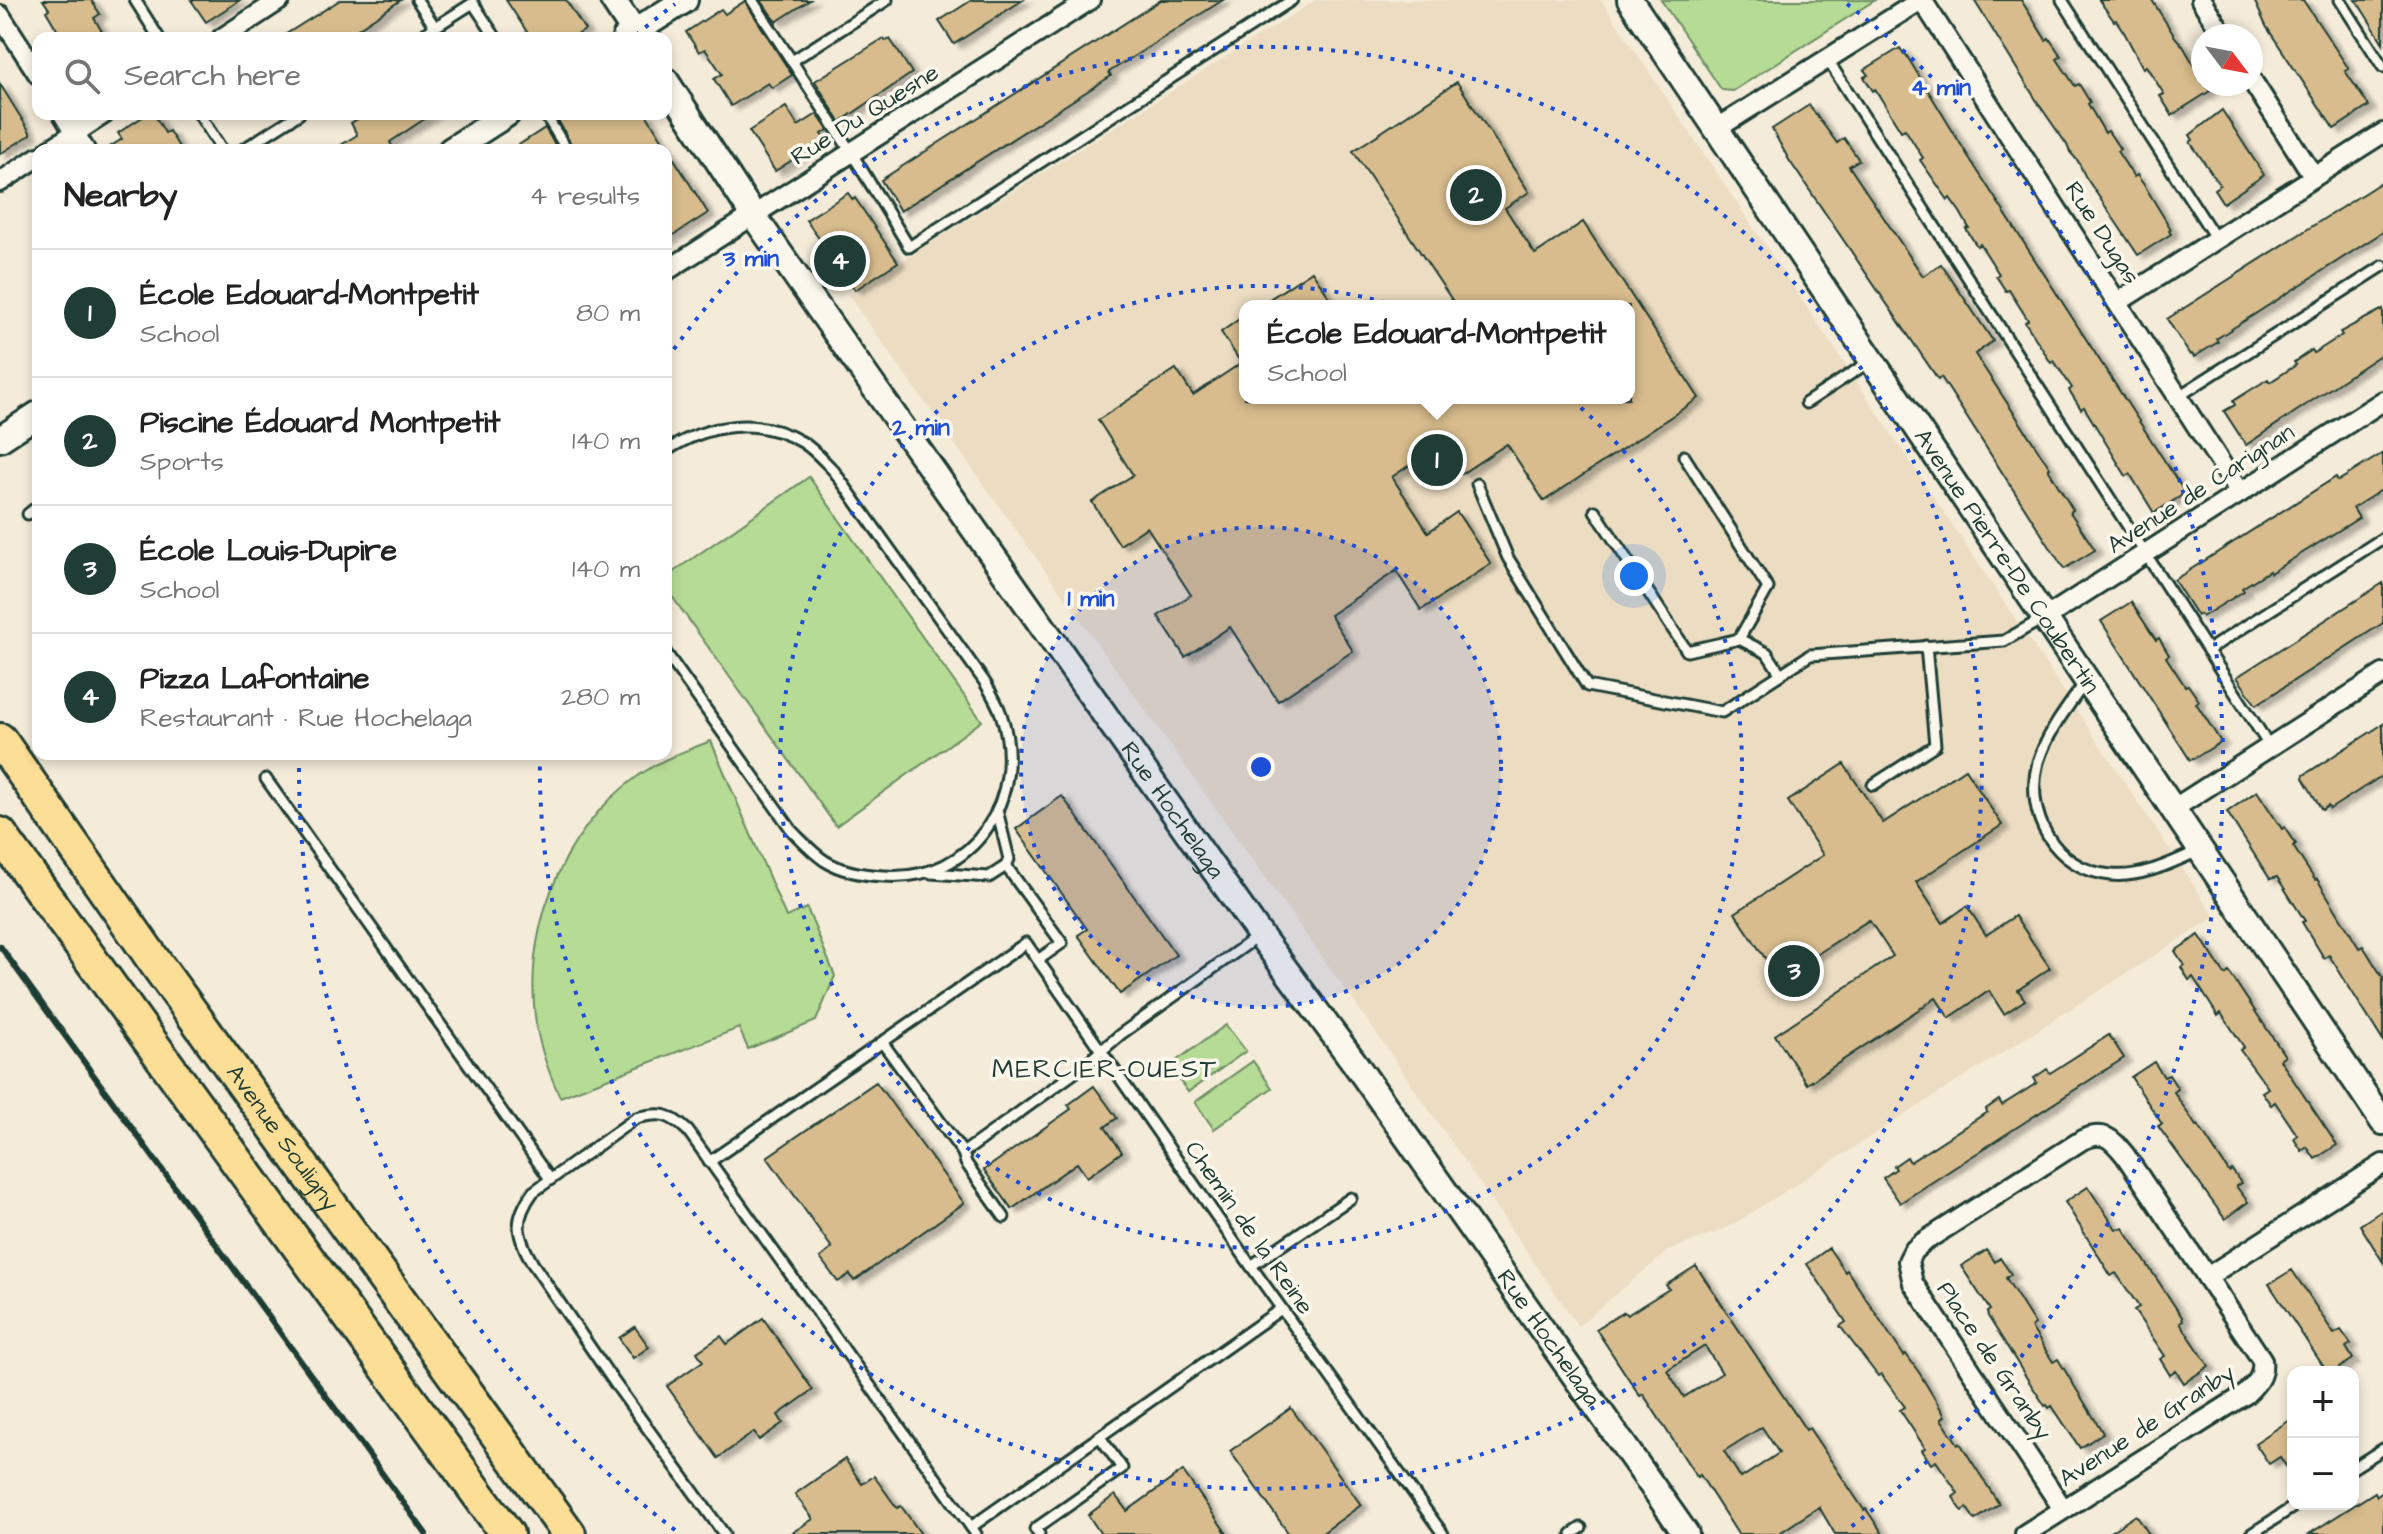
<!DOCTYPE html>
<meta charset="utf-8">
<style>
body{margin:0;font-family:"Architects Daughter",sans-serif;background:#f6f6f6;color:#222}
.controls{position:absolute;right:24px;bottom:24px;display:grid;overflow:hidden;border-radius:16px;box-shadow:0 4px 12px #0003}
.controls button{width:72px;height:72px;display:grid;place-items:center;padding:0;border:0;border-bottom:2px solid #e0e0e0;background:#fff;color:#222;font:40px sans-serif}
.compass{position:absolute;left:2191px;top:24px;width:72px;height:72px;border-radius:50%;background:#fff;box-shadow:0 4px 12px #0003;rotate:122deg}
.you{position:absolute;left:1634px;top:576px;width:28px;height:28px;margin:-20px;border:6px solid #fff;border-radius:50%;background:#1a73e8;box-shadow:0 0 0 12px #1a73e833}
.badge{display:grid;place-items:center;width:52px;height:52px;border-radius:50%;background:#1f3d34;color:#fff;font-size:26px;font-weight:700}
.pin{position:absolute;translate:-50% -50%;border:4px solid #fff;box-shadow:0 2px 8px #0006}
.popup{position:absolute;left:1239px;top:300px;width:396px;height:104px;box-sizing:border-box;display:grid;place-content:center;border-radius:16px;background:#fff;filter:drop-shadow(0 2px 6px #0005);font-size:26px;white-space:nowrap;color:#767676}
.popup b{font-size:30px;color:#222}
.popup::after{content:'';position:absolute;left:50%;top:100%;margin-left:-16px;border:16px solid transparent;border-top-color:#fff}
.list{margin:0;padding:0;list-style:none}
h2{display:flex;justify-content:space-between;align-items:center;height:104px;margin:0;padding:0 32px;font-size:34px}
h2 small{font-size:26px;font-weight:400;color:#767676}
.list li{display:grid;grid-template-columns:52px 1fr auto;gap:24px;align-items:center;box-sizing:border-box;height:128px;padding:0 32px;border-top:2px solid #e0e0e0}
.list b{display:block;font-size:30px;white-space:nowrap}
.list p{margin:0;font-size:26px;white-space:nowrap;color:#767676}
.list em{font-size:26px;font-style:normal;color:#767676}
.icon{flex:none;width:44px;height:44px;fill:none;stroke:currentColor;stroke-width:2;stroke-linecap:round;stroke-linejoin:round}
.map{position:relative;flex:none;width:2383px;height:1534px;overflow:hidden}
.search{position:absolute;background:#fff;box-shadow:0 4px 12px #0003;left:32px;top:32px;width:640px;height:88px;display:flex;align-items:center;gap:20px;box-sizing:border-box;padding:0 28px;border-radius:16px;color:#767676;font-size:30px}
.panel{position:absolute;background:#fff;box-shadow:0 4px 12px #0003;left:32px;top:144px;width:640px;height:616px;border-radius:16px}
.map>svg:first-child{display:block}
.built{fill:#ecddc2;fill-rule:evenodd}
.green{fill:#b6db95;stroke:#6a8c64;stroke-width:2}
.building{fill:#d8bc8d;stroke:#1f3d34;stroke-width:2;fill-rule:evenodd;filter:url(#shadow)}
.lines{fill:none;stroke-linecap:round;stroke-linejoin:round}
.lane-casing{stroke:#1f3d34;stroke-width:15}
.street-casing{stroke:#1f3d34;stroke-width:24}
.secondary-casing{stroke:#1f3d34;stroke-width:30}
.highway-casing{stroke:#1f3d34;stroke-width:38}
.lane{stroke:#fbf7ec;stroke-width:9}
.street{stroke:#fbf7ec;stroke-width:18}
.secondary{stroke:#fbf7ec;stroke-width:24}
.highway{stroke:#fdde96;stroke-width:32}
.rail{stroke:#1f3d34;stroke-width:6}
.ring{fill:none;stroke:#1d4ed8;stroke-width:4;stroke-dasharray:4 8}
.labels{text-anchor:middle;dominant-baseline:central;stroke-width:7;stroke-linejoin:round;paint-order:stroke}
.street-label{font-size:24px;fill:#1f3d34;stroke:#fbf7ec}
.neighbourhood-label{font-size:26px;letter-spacing:2px;fill:#1f3d34;stroke:#fbf7ec}
.centre{fill:#1d4ed8;stroke:#fbf7ec;stroke-width:4}
.ring-label{font-size:24px;text-anchor:middle;font-weight:bold;fill:#1d4ed8;stroke:#fbf7ec;stroke-width:7;stroke-linejoin:round;paint-order:stroke}
</style>
<div class="map">
<svg width="2383" height="1534" viewBox="0 0 2383 1534">
<defs>
<filter id="shadow"><feDropShadow dx="7" dy="4" stdDeviation="2" flood-color="#0004"/></filter>
</defs>
<rect width="100%" height="100%" fill="#f4ebd9"/>
<filter id="ink" filterUnits="userSpaceOnUse"><feTurbulence type="fractalNoise" baseFrequency=".0125" numOctaves="2"/><feDisplacementMap in="SourceGraphic" scale="16" xChannelSelector="R" yChannelSelector="G"/><feConvolveMatrix kernelMatrix="1 2 1 2 8 2 1 2 1" color-interpolation-filters="sRGB"/></filter>
<g filter="url(#ink)">
<path class="built" d="M1316,0H1601L2215,917L1729,1227L1668,1251L1578,1326L1370,1024L848,295ZM1245,306H1629V398H1245Z"/>
<g class="green">
<polygon points="1661,0 1875,0 1733,91 1722,90 1719,86"/>
<polygon points="809,477 982,721 836,826 666,588 666,577"/>
<path d="M711,741L786,917L807,908L835,976L816,1021L748,1049L739,1028L560,1097C548,1071 538,1045 535,1016C524,919 569,815 655,765C673,755 692,748 711,741Z"/>
<polygon points="1226,1025 1246,1051 1188,1092 1169,1066"/>
<polygon points="1253,1061 1272,1088 1214,1129 1195,1102"/>
</g>
<g class="building">
<polygon points="43,0 91,0 100,14 94,18 106,38 62,38 46,11 49,9"/>
<polygon points="191,0 240,0 206,22"/>
<polygon points="340,0 401,0 344,38 280,38"/>
<polygon points="506,0 566,0 585,30 572,38 531,38"/>
<polygon points="761,0 810,0 776,22"/>
<polygon points="972,0 1023,0 954,44 939,21"/>
<polygon points="1161,0 1223,0 1109,72 1111,76 900,211 881,180"/>
<polygon points="1974,0 2021,0 2046,40 2049,38 2061,56 2057,59 2075,86 2079,84 2090,102 2088,104 2105,133 2108,131 2120,149 2117,151 2134,177 2137,175 2146,188 2171,229 2169,231 2171,234 2138,255 2085,176 2078,161 2070,152 2067,145 2040,106"/>
<polygon points="2099,0 2152,0 2175,37 2183,46 2203,80 2203,84 2206,84 2210,91 2172,115 2160,96 2164,94 2146,66 2143,68 2125,34 2116,20 2114,21"/>
<polygon points="2254,0 2303,0 2349,69 2345,71 2369,106 2334,129 2266,26"/>
<polygon points="2356,0 2383,0 2383,43 2365,14"/>
<polygon points="745,1 792,75 772,88 768,83 731,106 714,79 722,74 705,49 699,52 686,32 721,9 725,14"/>
<polygon points="884,38 886,41 890,39 912,73 840,122 815,81"/>
<polygon points="1900,48 1904,54 1905,53 1968,156 2184,491 2184,494 2154,513 2130,474 2126,476 2084,407 2081,409 2069,390 2072,388 2054,361 2051,363 2043,350 2025,322 2028,320 2009,290 2006,291 1996,276 1999,274 1980,244 1977,246 1966,229 1969,228 1960,212 1950,198 1948,200 1920,160 1923,158 1905,129 1901,131 1875,89 1873,91 1864,77 1868,75 1864,70"/>
<polygon points="1457,82 1529,192 1505,208 1535,254 1583,222 1699,398 1544,501 1507,444 1461,474 1441,444 1392,477 1428,532 1457,512 1491,564 1421,610 1396,571 1330,615 1353,651 1278,701 1230,627 1185,657 1158,616 1191,595 1147,527 1120,545 1092,502 1133,475 1098,420 1176,369 1193,395 1241,363 1221,332 1245,315 1245,398 1629,398 1629,306 1456,306 1353,151"/>
<polygon points="0,84 30,132 30,135 0,154"/>
<polygon points="1809,105 1837,143 1844,138 1859,160 1849,166 1923,276 1941,264 1993,341 1975,354 2050,468 2048,469 2073,510 2070,512 2095,550 2064,569 1941,377 1938,379 1789,160 1772,129"/>
<polygon points="786,107 798,126 817,114 828,130 822,134 825,138 822,141 775,171 749,131"/>
<polygon points="2222,110 2264,175 2223,203 2214,189 2220,185 2190,142 2193,140 2190,135"/>
<polygon points="147,114 154,114 165,133 169,131 181,150 105,150 122,139 118,133"/>
<polygon points="366,114 432,114 390,142 394,150 333,150 357,135 351,123"/>
<polygon points="567,114 646,114 708,213 666,240 666,150 574,150 558,120"/>
<polygon points="545,128 558,150 511,150"/>
<polygon points="2383,181 2383,232 2216,339 2218,342 2194,357 2192,354 2190,355 2167,319"/>
<polygon points="848,193 853,200 855,198 898,262 855,290 806,220"/>
<polygon points="1312,271 1335,306 1259,306"/>
<polygon points="2383,309 2383,353 2246,445 2224,411 2235,405 2233,401 2268,379 2270,382 2296,365 2294,362 2312,350 2314,353 2342,335 2340,332"/>
<polygon points="2383,453 2383,489 2353,508 2359,518 2270,573 2269,571 2242,588 2244,591 2202,617 2200,614 2197,616 2174,580 2336,477 2338,481"/>
<polygon points="2383,583 2383,623 2256,705 2237,677"/>
<polygon points="2131,602 2156,640 2159,638 2169,655 2166,657 2185,686 2188,685 2195,695 2199,701 2196,703 2221,742 2193,759 2190,760 2101,621"/>
<polygon points="2383,724 2383,775 2330,809 2328,806 2322,810 2303,778 2304,775"/>
<polygon points="1844,764 1883,823 1965,769 2002,825 1916,882 1943,923 1967,906 1986,935 2015,916 2050,968 2018,990 2025,1000 2004,1014 1989,991 1949,1018 1936,998 1807,1084 1775,1035 1893,956 1869,920 1779,979 1735,913 1823,855 1788,801"/>
<polygon points="2257,791 2282,829 2285,827 2296,844 2293,846 2315,880 2317,879 2359,948 2363,946 2383,978 2383,1041 2329,955 2324,958 2302,922 2305,921 2277,877 2270,879 2227,812"/>
<polygon points="1062,796 1176,955 1120,994 1078,935 1087,929 1016,829"/>
<polygon points="2199,935 2225,975 2229,972 2285,1056 2280,1060 2337,1145 2315,1159 2307,1147 2302,1151 2294,1139 2297,1135 2275,1102 2271,1105 2262,1092 2268,1088 2240,1050 2244,1047 2221,1013 2218,1016 2193,977 2189,980 2181,967 2184,965 2175,951"/>
<polygon points="2109,1035 2124,1058 1900,1203 1883,1178 1896,1169 1894,1166 1907,1157 1910,1162 1987,1112 1986,1109 1999,1100 2002,1105 2037,1083 2034,1078 2047,1069 2050,1073"/>
<polygon points="2154,1062 2164,1077 2169,1075 2178,1089 2174,1092 2196,1126 2198,1125 2229,1172 2232,1170 2241,1183 2236,1186 2248,1202 2225,1219 2158,1126 2162,1124 2131,1077"/>
<polygon points="876,1082 964,1203 854,1281 850,1274 838,1282 820,1258 832,1248 767,1157"/>
<polygon points="1094,1086 1117,1118 1105,1127 1122,1152 1087,1177 1077,1163 1012,1209 984,1170 1071,1109 1068,1105"/>
<polygon points="2088,1187 2116,1229 2123,1228 2182,1317 2183,1321 2180,1323 2209,1366 2184,1383 2176,1371 2170,1375 2160,1359 2165,1356 2134,1310 2139,1307 2116,1273 2111,1276 2065,1202"/>
<polygon points="2383,1210 2383,1262 2360,1225"/>
<polygon points="1829,1248 1845,1272 1847,1270 1904,1356 1906,1354 1920,1374 1945,1416 1941,1419 1958,1444 1960,1443 1999,1504 1975,1520 1967,1508 1962,1511 1953,1497 1958,1493 1936,1461 1931,1464 1922,1450 1925,1448 1900,1410 1905,1407 1894,1392 1881,1374 1878,1376 1840,1326 1846,1322 1807,1264"/>
<polygon points="1987,1250 1995,1262 2000,1258 2011,1274 2006,1278 2035,1324 2031,1327 2053,1362 2058,1359 2103,1433 2080,1448 2052,1406 2049,1408 2047,1405 2045,1406 2028,1380 1988,1316 1987,1312 1990,1310 1961,1266"/>
<path d="M1696,1266L1806,1430L1809,1428L1864,1510L1866,1509L1883,1534H1835L1819,1507L1778,1534H1738L1700,1475L1697,1477L1643,1394L1640,1396L1596,1329L1624,1312L1627,1315L1669,1289L1666,1285ZM1705,1346L1722,1373L1684,1397L1667,1370ZM1762,1427L1779,1453L1741,1478L1724,1451Z"/>
<polygon points="2292,1270 2334,1334 2341,1330 2351,1344 2346,1347 2353,1359 2333,1372 2327,1372 2269,1284"/>
<polygon points="763,1318 813,1390 778,1415 783,1423 759,1440 754,1432 718,1458 667,1386 703,1361 697,1352 721,1336 727,1344"/>
<polygon points="635,1327 649,1347 633,1358 619,1338"/>
<polygon points="1291,1408 1361,1505 1321,1534 1289,1534 1230,1451"/>
<polygon points="2293,1418 2293,1477 2280,1457 2269,1464 2255,1443"/>
<polygon points="845,1459 862,1484 874,1476 897,1508 901,1506 921,1534 790,1534 813,1519 795,1494"/>
<polygon points="1183,1471 1227,1534 1101,1534 1088,1515 1115,1495 1127,1511"/>
<polygon points="2375,1492 2377,1496 2383,1492 2383,1534 2309,1534"/>
<polygon points="2136,1515 2149,1534 2107,1534"/>
</g>
<g class="lines">
<defs>
<g id="lane">
<polyline points="135,0 159,38"/>
<polyline points="417,0 435,27"/>
<polyline points="752,0 851,152 909,247 1292,0"/>
<polyline points="2062,0 2216,239"/>
<polyline points="2340,0 2383,67"/>
<polyline points="418,38 473,3 496,38"/>
<polyline points="1827,59 2270,747"/>
<polyline points="792,61 887,0"/>
<polyline points="199,114 222,150"/>
<polyline points="545,114 567,150"/>
<polyline points="242,150 299,114"/>
<polyline points="2179,396 2383,266"/>
<polyline points="1806,403 1869,362"/>
<path d="M666,451C707,424 758,416 802,442C814,449 824,461 834,471L984,681C990,691 997,702 1001,714C1029,796 974,883 884,876C863,875 843,872 825,861C813,853 803,842 793,832L666,653"/>
<polyline points="1684,456 1768,588 1739,639"/>
<polyline points="1477,484 1508,558 1587,686 1722,712 1810,655 2004,641 2042,619"/>
<polyline points="1595,511 1687,651 1739,639 1767,653 1780,673"/>
<polyline points="28,514 38,506"/>
<polyline points="2208,650 2383,538"/>
<path d="M2084,684C2067,708 2047,733 2038,762C2024,814 2054,870 2111,875C2141,878 2171,863 2198,851"/>
<polyline points="266,779 550,1179"/>
<polyline points="1873,785 1935,745 1926,646"/>
<polyline points="1006,866 1062,943 1038,960"/>
<polyline points="931,873 989,877 1006,866 1009,859 997,810"/>
<polyline points="882,1042 963,1153 1081,1068 1121,1034 1257,937"/>
<polyline points="963,1153 966,1163 1004,1217"/>
<polyline points="709,1162 1026,943 1251,1266 1443,1534"/>
<polyline points="1251,1266 1351,1198"/>
<polyline points="2353,1468 2383,1449"/>
<polyline points="971,1527 1281,1309"/>
<path d="M724,1534L614,1382L533,1264C516,1235 513,1220 533,1192L636,1118C661,1112 669,1113 688,1131L976,1534"/>
<polyline points="1039,1534 1035,1529 1122,1468 1100,1437"/>
<polyline points="1572,1534 1581,1528"/>
<polyline points="2251,1534 2298,1504"/>
</g>
<g id="street">
<polyline points="1922,0 2240,493"/>
<polyline points="2201,0 2224,36"/>
<polyline points="0,15 38,74"/>
<polyline points="222,38 280,0"/>
<polyline points="2251,79 2314,177"/>
<polyline points="63,114 85,150"/>
<polyline points="1716,129 1921,0"/>
<polyline points="49,150 104,114"/>
<polyline points="0,182 38,157"/>
<polyline points="666,271 1090,0"/>
<polyline points="2118,302 2383,133"/>
<polyline points="2045,618 2383,401"/>
<polyline points="2173,809 2383,674"/>
<path d="M2063,1509L1913,1283L1908,1261L1913,1251L1922,1243L2082,1140C2104,1130 2111,1138 2125,1155L2207,1277"/>
<path d="M2025,1534L2246,1394C2257,1383 2264,1376 2262,1360L2207,1277L2383,1164"/>
</g>
<g id="secondary">
<polyline points="613,0 638,38"/>
<path id="s1" d="M1630,0L2383,1122"/>
<polyline points="625,38 685,0"/>
<path id="s2" d="M666,81L753,215L821,312L1260,935L1354,1062L1686,1534"/>
<polyline points="451,150 507,114"/>
<polyline points="0,439 38,414"/>
</g>
<g id="highway">
<path id="s3" d="M0,740L157,965L569,1534"/>
<polyline points="0,834 507,1534"/>
</g>
</defs>
<use href="#lane" class="lane-casing"/>
<use href="#street" class="street-casing"/>
<use href="#secondary" class="secondary-casing"/>
<use href="#highway" class="highway-casing"/>
<use href="#lane" class="lane"/>
<use href="#street" class="street"/>
<use href="#secondary" class="secondary"/>
<use href="#highway" class="highway"/>
<polyline class="rail" points="0,946 426,1534"/>
</g>
</g>
<circle cx="1261" cy="767" r="240" fill="#1d4ed8" fill-opacity=".12"/>
<g class="ring">
<circle cx="1261" cy="767" r="240"/>
<circle cx="1261" cy="767" r="481"/>
<path d="M667 359A721 721 0 1 1 540 754"/>
<path d="M675 1530A962 962 0 0 1 299 759M636 35A962 962 0 0 1 675 4M1847 4A962 962 0 0 1 1847 1530"/>
</g>
<g class="labels">
<g class="street-label">
<text transform="translate(865 115) rotate(-32)">Rue Du Quesne</text>
<text transform="translate(2102 233) rotate(57)">Rue Dugas</text>
<text transform="translate(2201 489) rotate(-33)">Avenue de Carignan</text>
<text stroke="none"><textPath href="#s1" startOffset="676">Avenue Pierre-De Coubertin</textPath></text>
<text stroke="none"><textPath href="#s2" startOffset="888">Rue Hochelaga</textPath></text>
<text stroke="none"><textPath href="#s3" startOffset="488">Avenue Souligny</textPath></text>
<text transform="translate(1249 1228) rotate(55)">Chemin de la Reine</text>
<text stroke="none"><textPath href="#s2" startOffset="1536">Rue Hochelaga</textPath></text>
<text transform="translate(1994 1361) rotate(56)">Place de Granby</text>
<text transform="translate(2147 1426) rotate(-33)">Avenue de Granby</text>
</g>
<g class="neighbourhood-label">
<text x="1105" y="1069">MERCIER-OUEST</text>
</g>
</g>
<circle cx="1261" cy="767" r="12" class="centre"/>
<g class="ring-label">
<text x="1941" y="95">4 min</text>
<text x="751" y="266">3 min</text>
<text x="921" y="435">2 min</text>
<text x="1091" y="606">1 min</text>
</g>
</svg>
<div class="controls">
<button>+</button>
<button>−</button>
</div>
<svg class="compass" viewBox="-18 -18 36 36"><path d="M0-13l5 13h-10z" fill="#e53935"/><path d="M0 13l5-13h-10z" fill="#767676"/></svg>
<div class="you"></div>
<div class="pin badge" style="left:1437px;top:460px">1</div>
<div class="popup"><b>École Edouard-Montpetit</b>School</div>
<div class="pin badge" style="left:1476px;top:195px">2</div>
<div class="pin badge" style="left:1794px;top:971px">3</div>
<div class="pin badge" style="left:840px;top:261px">4</div>
<div class="search"><svg class="icon" aria-label="search" viewBox="0 0 24 24"><circle cx="10" cy="10" r="6"/><path d="M15 15l6 6"/></svg>Search here</div>
<section class="panel">
<h2>Nearby<small>4 results</small></h2>
<ul class="list">
<li><span class="badge">1</span><div><b>École Edouard-Montpetit</b><p>School</p></div><em>80 m</em></li>
<li><span class="badge">2</span><div><b>Piscine Édouard Montpetit</b><p>Sports</p></div><em>140 m</em></li>
<li><span class="badge">3</span><div><b>École Louis-Dupire</b><p>School</p></div><em>140 m</em></li>
<li><span class="badge">4</span><div><b>Pizza Lafontaine</b><p>Restaurant · Rue Hochelaga</p></div><em>280 m</em></li>
</ul>
</section>
</div>
